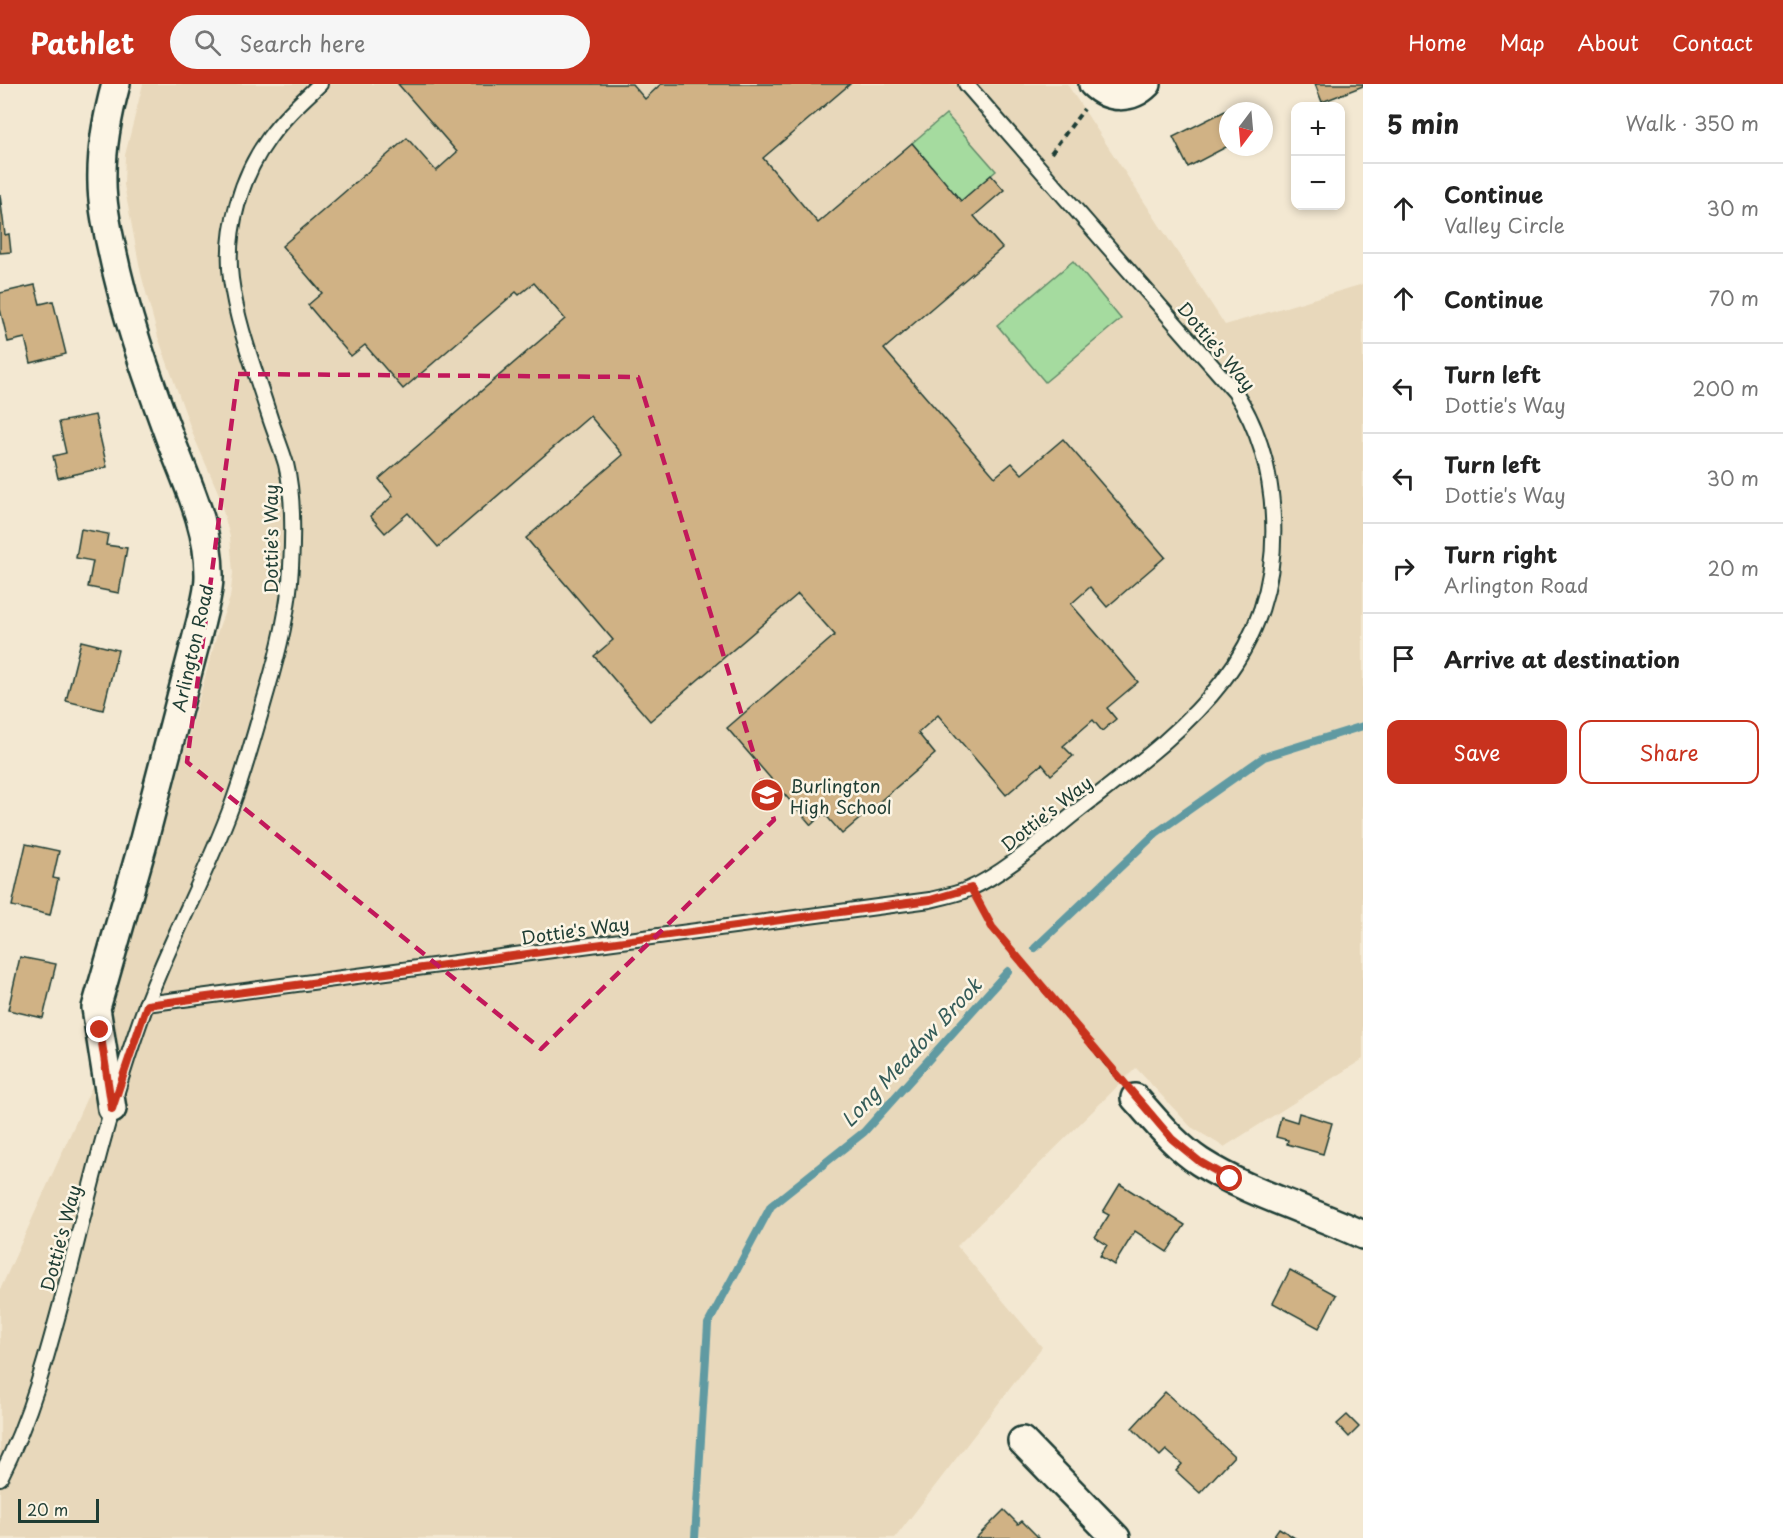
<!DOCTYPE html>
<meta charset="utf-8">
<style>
body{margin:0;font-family:"Playpen Sans",sans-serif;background:#f6f6f6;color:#222}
.controls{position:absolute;right:18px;top:18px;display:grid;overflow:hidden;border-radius:12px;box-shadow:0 3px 9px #0003}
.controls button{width:54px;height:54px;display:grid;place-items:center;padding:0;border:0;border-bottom:2px solid #e0e0e0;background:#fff;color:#222;font:30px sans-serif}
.compass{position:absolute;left:1219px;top:18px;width:54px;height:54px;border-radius:50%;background:#fff;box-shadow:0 3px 9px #0003;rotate:196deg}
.scale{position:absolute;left:18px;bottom:15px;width:81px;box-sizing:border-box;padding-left:6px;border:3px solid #1f3d34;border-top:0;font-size:16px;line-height:21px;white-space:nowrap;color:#1f3d34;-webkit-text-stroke:4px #fcf5e5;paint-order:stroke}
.stop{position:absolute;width:18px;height:18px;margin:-14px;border:4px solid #c8321e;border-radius:50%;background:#fff}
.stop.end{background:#c8321e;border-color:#fff;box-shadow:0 2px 6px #0008}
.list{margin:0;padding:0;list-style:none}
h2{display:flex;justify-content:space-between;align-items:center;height:78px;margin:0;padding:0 24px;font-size:26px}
h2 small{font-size:20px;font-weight:400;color:#767676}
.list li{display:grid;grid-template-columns:39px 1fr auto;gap:18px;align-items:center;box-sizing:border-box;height:90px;padding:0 24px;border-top:2px solid #e0e0e0}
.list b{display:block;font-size:22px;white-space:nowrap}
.list p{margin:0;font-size:20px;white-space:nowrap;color:#767676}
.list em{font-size:20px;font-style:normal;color:#767676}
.actions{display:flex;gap:12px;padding:18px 24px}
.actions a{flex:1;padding:14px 0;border:2px solid #c8321e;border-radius:12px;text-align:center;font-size:21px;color:#c8321e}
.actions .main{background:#c8321e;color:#fff}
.icon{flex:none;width:33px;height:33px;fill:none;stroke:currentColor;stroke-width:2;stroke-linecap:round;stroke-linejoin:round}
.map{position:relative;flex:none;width:1363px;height:1454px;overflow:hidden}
header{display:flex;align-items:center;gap:36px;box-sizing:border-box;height:84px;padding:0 30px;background:#c8321e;color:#fff}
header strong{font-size:28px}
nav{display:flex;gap:33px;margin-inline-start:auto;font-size:21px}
.search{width:420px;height:54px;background:#f6f6f6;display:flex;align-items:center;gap:15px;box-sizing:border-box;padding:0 21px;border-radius:33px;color:#767676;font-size:22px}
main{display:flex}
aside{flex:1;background:#fff}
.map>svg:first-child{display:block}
.built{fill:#e8d8bb}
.green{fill:#a5db9f;stroke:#628c6a;stroke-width:1.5}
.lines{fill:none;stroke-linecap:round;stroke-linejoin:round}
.stream{stroke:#609aa2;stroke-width:8}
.building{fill:#d0b285;stroke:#1f3d34;stroke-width:1.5}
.service-casing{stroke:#1f3d34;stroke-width:18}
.minor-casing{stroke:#1f3d34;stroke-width:32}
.path{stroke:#1f3d34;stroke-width:4;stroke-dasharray:6 4.5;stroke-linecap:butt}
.service{stroke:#fcf5e5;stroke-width:14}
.minor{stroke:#fcf5e5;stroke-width:27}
.route{stroke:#c8321e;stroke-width:8}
.marked{fill:none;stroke:#c2185b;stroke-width:4.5;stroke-dasharray:12 8;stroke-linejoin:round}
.labels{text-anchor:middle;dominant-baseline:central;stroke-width:5;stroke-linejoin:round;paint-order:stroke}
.street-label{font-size:18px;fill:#1f3d34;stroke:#fcf5e5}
.poi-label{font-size:18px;fill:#1f3d34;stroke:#fcf5e5;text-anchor:start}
.water-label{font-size:20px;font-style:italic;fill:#355c59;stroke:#fcf5e5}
</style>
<header>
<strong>Pathlet</strong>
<div class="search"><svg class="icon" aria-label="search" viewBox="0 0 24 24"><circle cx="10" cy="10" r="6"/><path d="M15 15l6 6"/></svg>Search here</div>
<nav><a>Home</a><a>Map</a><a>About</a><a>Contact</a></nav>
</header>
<main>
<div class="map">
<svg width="1363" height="1454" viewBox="0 0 1363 1454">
<rect width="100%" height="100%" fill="#f3e8d2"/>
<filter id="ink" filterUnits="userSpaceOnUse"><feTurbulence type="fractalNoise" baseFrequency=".0167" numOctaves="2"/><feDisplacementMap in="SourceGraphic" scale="12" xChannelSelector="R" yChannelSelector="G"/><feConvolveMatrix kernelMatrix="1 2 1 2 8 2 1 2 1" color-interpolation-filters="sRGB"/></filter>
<g filter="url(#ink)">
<polygon class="built" points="143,0 1067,0 1225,241 1363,200 1363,975 1224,1063 1191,1043 1136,984 957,1162 1042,1263 895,1454 0,1454 0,1206 93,1000 100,946 125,879 219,543 230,514 233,489 230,453 218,408 194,353 158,253 141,190 124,101 125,71"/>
<g class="green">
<polygon points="946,30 996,87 961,117 912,59"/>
<polygon points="1073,177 1121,235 1045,298 997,241"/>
</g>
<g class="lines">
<g class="stream">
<polyline points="1035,864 1156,749 1264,673 1363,642"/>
<polyline points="695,1454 708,1240 771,1122 864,1048 1008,887"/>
</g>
</g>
<g class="building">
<polygon points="398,0 632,0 645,15 661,0 850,0 763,74 818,139 912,59 961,117 991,91 1004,106 974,132 1002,164 884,265 995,393 1012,379 1022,390 1063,355 1165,473 1107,523 1090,503 1071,520 1138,598 1107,624 1116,635 1102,647 1093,636 1063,662 1073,672 1051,691 1042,680 1006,711 938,631 918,649 935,670 842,750 824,729 811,741 727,644 835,551 798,510 650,637 594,572 613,556 526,454 623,371 590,332 438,463 408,429 385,449 370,432 393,412 379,395 565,235 534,199 519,211 516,208 403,305 365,261 351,272 308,221 322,209 282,162 407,54 436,87 457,68"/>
<polygon points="1315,0 1363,0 1363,2 1322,18"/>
<polygon points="1239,20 1243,27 1228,27 1228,62 1188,83 1173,53"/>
<polygon points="0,111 5,151 9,150 11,168 0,169"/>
<polygon points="35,201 40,220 53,217 66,270 31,279 25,254 8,258 0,225 0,209"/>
<polygon points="95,331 107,383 58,394 53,372 66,369 59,338"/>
<polygon points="81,445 108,450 106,461 127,464 119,509 88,503 93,477 76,474"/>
<polygon points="81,557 118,566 103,626 66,617"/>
<polygon points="26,760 59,767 53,794 58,795 50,831 12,822"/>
<polygon points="20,873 56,880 43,934 8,926"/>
<polygon points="1299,1029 1332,1039 1323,1070 1287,1060 1288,1056 1276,1053 1281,1033 1297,1038"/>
<polygon points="1120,1100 1185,1141 1167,1168 1135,1147 1114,1181 1100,1172 1107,1161 1095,1153 1109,1131 1103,1128"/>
<polygon points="1290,1186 1336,1211 1319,1244 1273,1219"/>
<polygon points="1165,1308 1234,1372 1200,1409 1176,1387 1182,1380 1166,1366 1160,1372 1132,1344"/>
<polygon points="1347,1331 1359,1343 1349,1353 1337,1340"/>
<polygon points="1004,1426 1018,1440 1022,1437 1039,1454 976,1454"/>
<polygon points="1279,1444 1295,1454 1272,1454"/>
</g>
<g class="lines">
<defs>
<g id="service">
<path d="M146,920L930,816C943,813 957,810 969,805C1007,788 1047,751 1080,725C1182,646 1280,578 1273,433C1271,389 1259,345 1235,308L966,0"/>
<path d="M0,1394C32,1331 49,1265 67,1197C88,1113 108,1028 137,946C163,869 204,797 232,721C246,683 256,645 267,607C279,566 289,526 291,483C293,450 294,412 286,380C281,363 274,347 269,331C255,286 237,241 231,195C225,147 241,92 269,54C284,33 302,17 320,0"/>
</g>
<g id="minor">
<path d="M1093,0C1109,15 1131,16 1147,0"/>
<path d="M1135,1014C1155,1036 1174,1061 1200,1078C1250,1110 1310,1126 1363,1151"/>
<path d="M112,1025L96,924L142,763L201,537C204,523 209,508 209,493C210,443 185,395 168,349C146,289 125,229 112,166C107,144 102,121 102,99C101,65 107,33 116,0"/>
<polyline points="1022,1357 1116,1454"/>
</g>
</defs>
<use href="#service" class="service-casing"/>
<use href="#minor" class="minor-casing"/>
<g class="path">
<polyline points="1051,69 1084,25"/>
<polyline points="980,821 992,843 1119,995"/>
</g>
<use href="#service" class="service"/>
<use href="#minor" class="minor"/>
</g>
</g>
<g class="lines" filter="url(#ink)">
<polyline class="route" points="100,946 112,1025 147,921 930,816 971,804 992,843 1172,1055 1200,1078 1230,1095"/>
</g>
<path class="marked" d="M238,290L638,293L774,736L541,965L187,678Z"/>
<defs>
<symbol id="school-disc" viewBox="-11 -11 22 22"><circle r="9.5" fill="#c8321e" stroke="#fcf5e5"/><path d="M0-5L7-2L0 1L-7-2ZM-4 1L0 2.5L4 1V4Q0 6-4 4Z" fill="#fff"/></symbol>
</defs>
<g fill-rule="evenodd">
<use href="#school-disc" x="748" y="692" width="38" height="38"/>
</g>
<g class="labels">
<g class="street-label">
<text transform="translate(1217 262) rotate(50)">Dottie's Way</text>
<text transform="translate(270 455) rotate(-90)">Dottie's Way</text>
<text transform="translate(192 564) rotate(-77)">Arlington Road</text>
<text transform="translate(1046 729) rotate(-38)">Dottie's Way</text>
<text transform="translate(575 846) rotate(-8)">Dottie's Way</text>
<text transform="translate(60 1154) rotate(-75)">Dottie's Way</text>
</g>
<g class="poi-label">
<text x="790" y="701">Burlington<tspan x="790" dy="21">High School</tspan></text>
</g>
<g class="water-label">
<text transform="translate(911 968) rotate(-47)">Long Meadow Brook</text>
</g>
</g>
</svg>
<div class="controls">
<button>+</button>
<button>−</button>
</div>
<svg class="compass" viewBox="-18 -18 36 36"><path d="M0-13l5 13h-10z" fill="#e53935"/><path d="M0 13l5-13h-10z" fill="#767676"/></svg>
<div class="scale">20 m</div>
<div class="stop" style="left:1230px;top:1095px"></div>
<div class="stop end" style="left:100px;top:946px"></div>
</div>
<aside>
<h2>5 min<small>Walk · 350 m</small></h2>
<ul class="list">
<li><svg class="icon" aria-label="ahead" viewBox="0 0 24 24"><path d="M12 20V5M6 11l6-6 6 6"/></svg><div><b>Continue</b><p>Valley Circle</p></div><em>30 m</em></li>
<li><svg class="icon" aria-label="ahead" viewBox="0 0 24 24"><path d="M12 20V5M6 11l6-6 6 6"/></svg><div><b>Continue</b></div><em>70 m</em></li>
<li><svg class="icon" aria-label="left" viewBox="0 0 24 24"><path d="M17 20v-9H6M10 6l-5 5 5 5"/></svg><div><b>Turn left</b><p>Dottie's Way</p></div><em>200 m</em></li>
<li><svg class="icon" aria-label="left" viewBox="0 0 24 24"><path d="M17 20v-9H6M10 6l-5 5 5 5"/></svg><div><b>Turn left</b><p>Dottie's Way</p></div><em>30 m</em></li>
<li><svg class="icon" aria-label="right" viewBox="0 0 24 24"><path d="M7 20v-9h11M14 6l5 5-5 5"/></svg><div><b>Turn right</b><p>Arlington Road</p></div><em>20 m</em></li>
<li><svg class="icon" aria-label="arrive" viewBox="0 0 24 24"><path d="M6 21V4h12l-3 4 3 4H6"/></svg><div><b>Arrive at destination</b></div></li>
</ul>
<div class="actions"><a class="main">Save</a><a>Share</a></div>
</aside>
</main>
